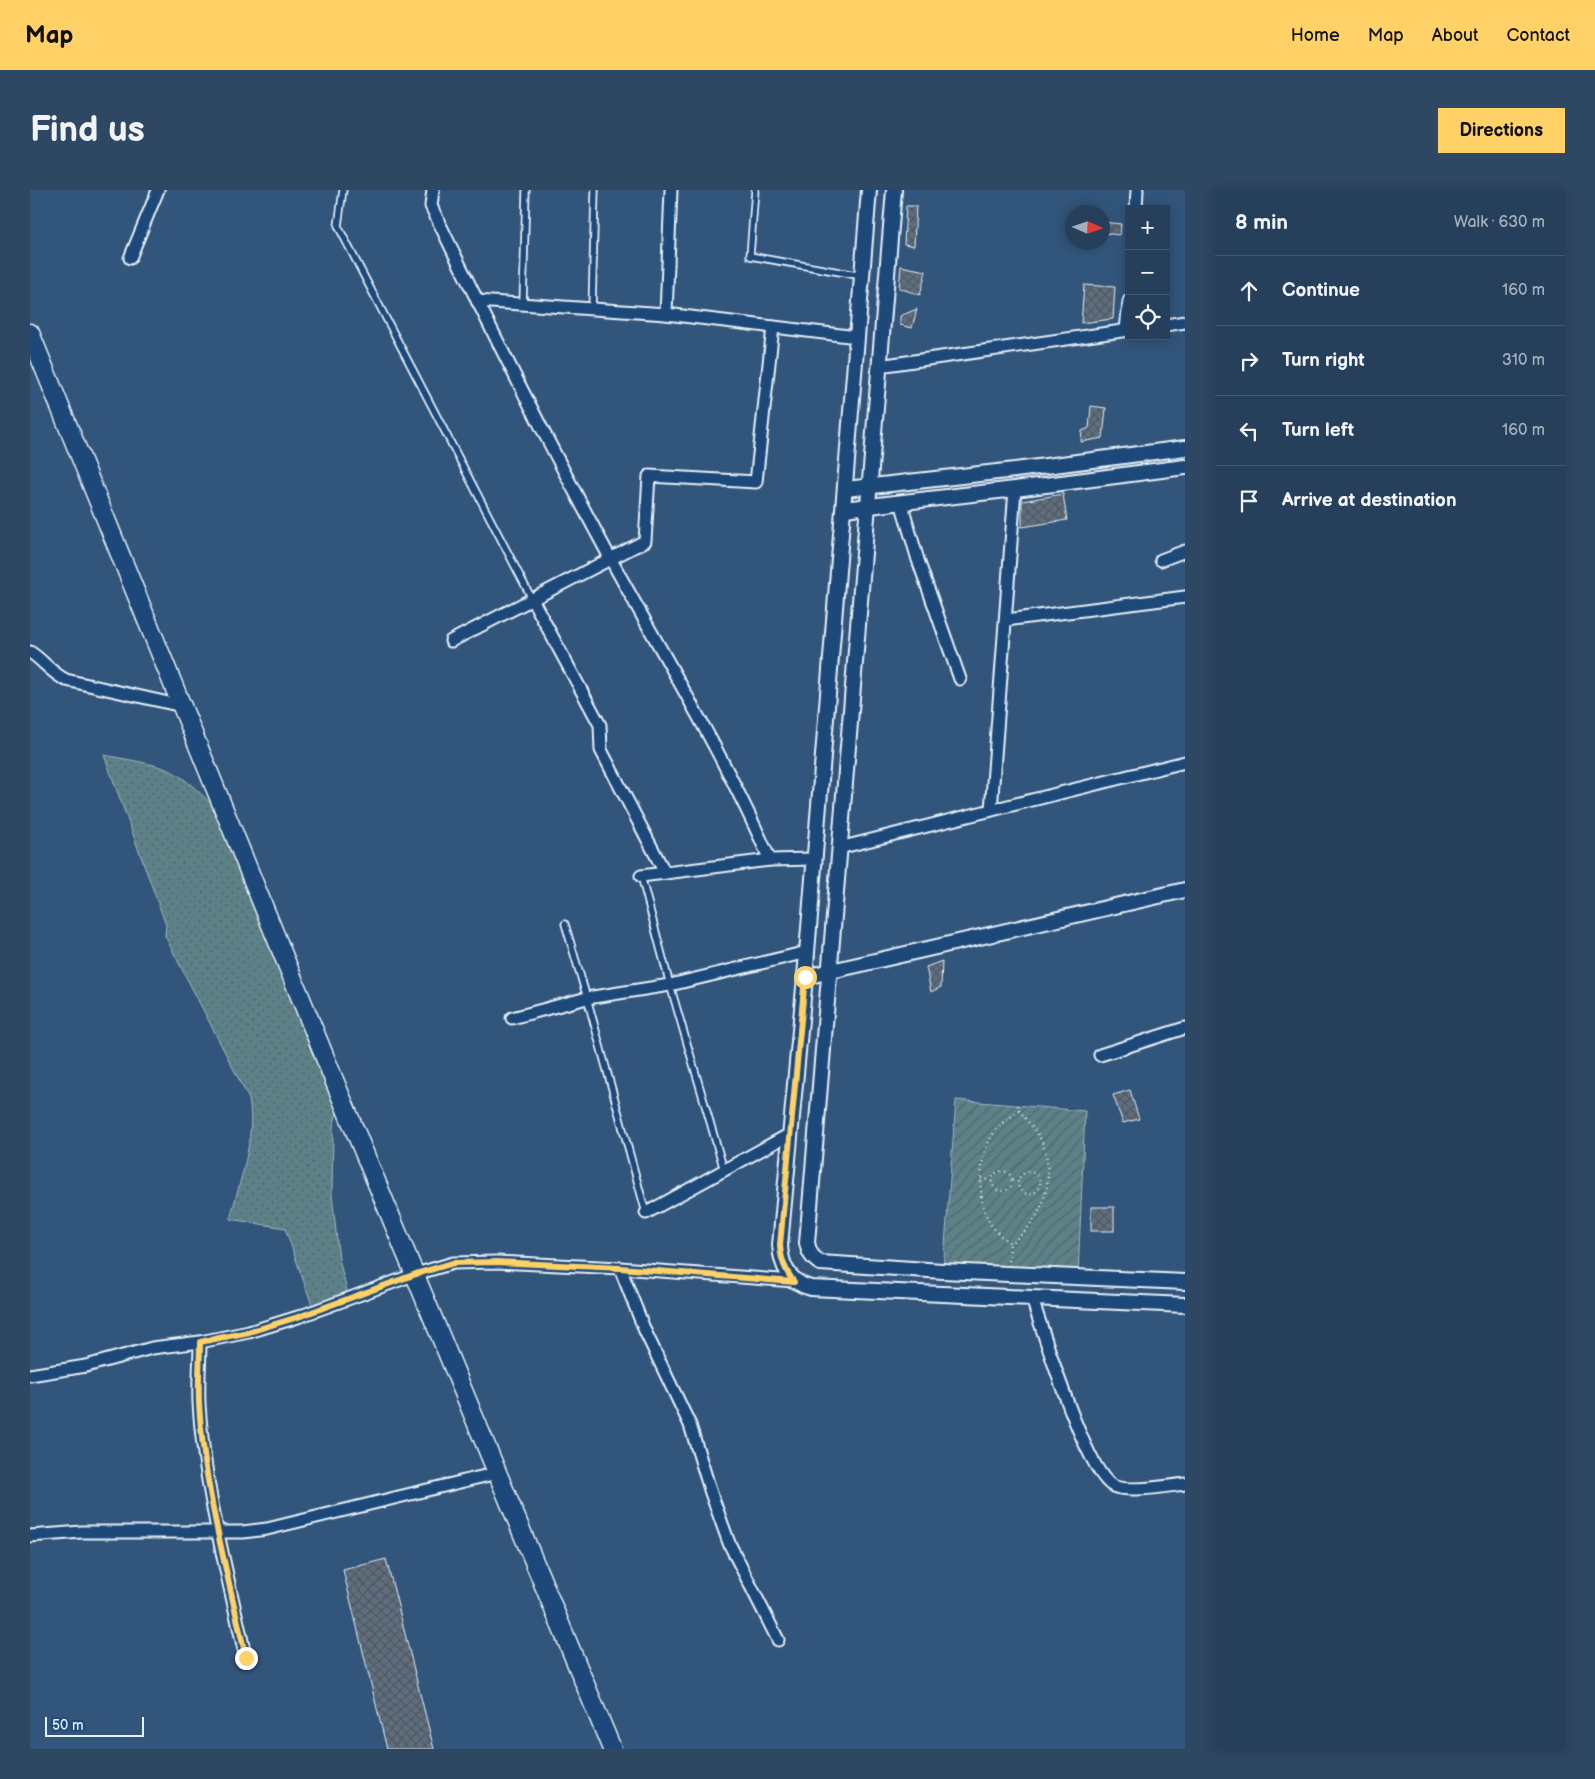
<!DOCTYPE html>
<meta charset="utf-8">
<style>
body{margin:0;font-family:"Balsamiq Sans",sans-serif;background:#2e4762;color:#f1f3f6}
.controls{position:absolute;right:15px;top:15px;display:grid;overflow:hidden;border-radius:0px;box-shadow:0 2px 12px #0003}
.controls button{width:45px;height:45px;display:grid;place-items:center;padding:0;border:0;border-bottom:1px solid #425972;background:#26405c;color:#f1f3f6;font:25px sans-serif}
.compass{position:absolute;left:1035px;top:15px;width:45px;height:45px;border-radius:50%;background:#26405c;box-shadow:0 2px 12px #0003;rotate:93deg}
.scale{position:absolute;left:15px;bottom:12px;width:99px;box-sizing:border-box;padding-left:5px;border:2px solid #e8f1f8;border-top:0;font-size:14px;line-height:18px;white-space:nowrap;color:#e8f1f8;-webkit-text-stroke:4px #1f4a7a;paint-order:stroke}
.stop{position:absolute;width:15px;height:15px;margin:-11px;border:4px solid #ffd166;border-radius:50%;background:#fff}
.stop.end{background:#ffd166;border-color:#fff;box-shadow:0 1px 5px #0008}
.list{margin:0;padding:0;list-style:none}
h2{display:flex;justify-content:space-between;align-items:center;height:65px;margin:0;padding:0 20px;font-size:21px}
h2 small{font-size:16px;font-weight:400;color:#a4afbb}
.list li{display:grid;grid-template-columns:32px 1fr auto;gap:15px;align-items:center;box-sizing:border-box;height:70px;padding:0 20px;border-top:1px solid #425972}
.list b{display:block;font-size:19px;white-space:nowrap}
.list em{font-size:16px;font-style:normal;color:#a4afbb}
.icon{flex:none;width:28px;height:28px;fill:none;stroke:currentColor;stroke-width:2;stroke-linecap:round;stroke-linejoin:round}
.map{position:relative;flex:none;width:1155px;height:1559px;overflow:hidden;border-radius:0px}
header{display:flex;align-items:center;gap:30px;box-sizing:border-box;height:70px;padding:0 25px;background:#ffd166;color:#111}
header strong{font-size:24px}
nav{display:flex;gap:28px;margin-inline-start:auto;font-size:18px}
.intro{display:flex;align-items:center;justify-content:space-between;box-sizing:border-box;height:120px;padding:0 30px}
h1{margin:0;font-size:35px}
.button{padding:12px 22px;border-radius:0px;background:#ffd166;color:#111;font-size:18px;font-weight:700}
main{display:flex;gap:30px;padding:0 30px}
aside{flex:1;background:#26405c;border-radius:0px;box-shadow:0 2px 12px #0003}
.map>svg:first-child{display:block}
.grass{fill:url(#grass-dots);stroke:#a2b9c0}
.garden{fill:url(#garden-furrows);stroke:#a2b9c0}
.building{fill:url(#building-cross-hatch);stroke:#e8f1f8}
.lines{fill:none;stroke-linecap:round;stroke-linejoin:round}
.service-casing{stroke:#e8f1f8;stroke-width:9}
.minor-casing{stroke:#e8f1f8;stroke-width:15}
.tertiary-casing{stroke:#e8f1f8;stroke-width:18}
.trunk-casing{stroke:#e8f1f8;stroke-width:21}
.path{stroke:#e8f1f8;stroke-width:2.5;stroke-dasharray:1 4;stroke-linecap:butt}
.service{stroke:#1f4a7a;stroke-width:5.5}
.minor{stroke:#1f4a7a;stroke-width:11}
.tertiary{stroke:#1f4a7a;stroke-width:14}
.trunk{stroke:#1f4a7a;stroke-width:18}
.route{stroke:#ffd166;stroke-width:6}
</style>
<header>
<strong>Map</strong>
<nav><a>Home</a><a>Map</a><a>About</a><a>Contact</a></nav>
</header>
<div class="intro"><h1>Find us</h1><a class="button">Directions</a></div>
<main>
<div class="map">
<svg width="1155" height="1559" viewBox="0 0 1155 1559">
<defs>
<pattern id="grass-dots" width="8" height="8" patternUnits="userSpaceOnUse" patternTransform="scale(1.25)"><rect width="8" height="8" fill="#5b8187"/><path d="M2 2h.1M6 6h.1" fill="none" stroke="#52676c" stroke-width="1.8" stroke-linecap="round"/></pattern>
<pattern id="garden-furrows" width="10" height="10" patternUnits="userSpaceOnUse" patternTransform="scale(1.25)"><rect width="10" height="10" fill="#5b8187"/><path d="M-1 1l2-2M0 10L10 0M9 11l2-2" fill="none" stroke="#52676c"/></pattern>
<pattern id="building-cross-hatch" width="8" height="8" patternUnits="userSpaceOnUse" patternTransform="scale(1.25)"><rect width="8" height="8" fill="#5e6e7e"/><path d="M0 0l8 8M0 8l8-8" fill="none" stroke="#515961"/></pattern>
</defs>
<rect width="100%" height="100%" fill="#32557b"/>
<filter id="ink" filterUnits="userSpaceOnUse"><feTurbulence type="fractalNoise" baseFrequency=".02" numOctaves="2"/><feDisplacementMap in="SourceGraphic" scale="10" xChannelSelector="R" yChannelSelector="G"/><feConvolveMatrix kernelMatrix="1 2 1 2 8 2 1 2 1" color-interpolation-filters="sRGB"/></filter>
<g filter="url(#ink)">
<path class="grass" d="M74,565C93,569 124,573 141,581C161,591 183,616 199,632L311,907L303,937L302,1004L309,1069L319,1109L284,1121L255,1038L200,1029C210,990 226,949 219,909L135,746L136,735Z"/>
<polygon class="garden" points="926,910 1055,921 1048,1086 913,1081"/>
<g class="building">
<polygon points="876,16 886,16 884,56 874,54"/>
<polygon points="1072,32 1091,34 1090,45 1072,43"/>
<polygon points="871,76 896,81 890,105 869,98"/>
<polygon points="1054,95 1085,97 1083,129 1051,133"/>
<polygon points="887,119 882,138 870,135 870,126"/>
<polygon points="1061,216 1076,218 1073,248 1051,252 1052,241 1059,238"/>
<polygon points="1033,304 1037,330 992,337 992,311"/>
<polygon points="912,771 911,797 901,802 896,777"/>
<polygon points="1100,900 1109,929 1093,933 1083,905"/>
<rect x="1061" y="1017" width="23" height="24"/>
<polygon points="356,1369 365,1404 404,1559 357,1559 351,1535 313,1380"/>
</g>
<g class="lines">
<defs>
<g id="service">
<polyline points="313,0 308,36 502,409"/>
<polyline points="725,0 720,66 832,86"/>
<polyline points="493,114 496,0"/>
<polyline points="562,119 565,0"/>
<polyline points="611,686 640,795 694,980"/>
<polyline points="535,734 557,808 616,1023"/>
</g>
<g id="minor">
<path d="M403,0L401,16C458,134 517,251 579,366C634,467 694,565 740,670"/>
<polyline points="1106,19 1107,0"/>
<polyline points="100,68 128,0"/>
<polyline points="447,111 636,124 827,147"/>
<polyline points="636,124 641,0"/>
<polyline points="1136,135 1155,132"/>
<polyline points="1096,140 1099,111"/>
<polyline points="849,176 1099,140"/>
<polyline points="871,312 888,370 930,489"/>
<polyline points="1131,370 1155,361"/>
<polyline points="502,409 570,535 571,560 635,683"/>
<polyline points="976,430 1155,407"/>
<polyline points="421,451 615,351 619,286 726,292 743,137"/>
<path d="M0,462C14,471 20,482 36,490L152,516"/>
<polyline points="961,620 985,299"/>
<polyline points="809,658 1155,572"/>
<polyline points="611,686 740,670 784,669"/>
<polyline points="482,828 557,808 640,795 777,762"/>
<polyline points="1070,865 1155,838"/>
<polyline points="616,1023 760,944"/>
<polyline points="590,1078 615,1141 660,1235 681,1303 699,1353 748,1450"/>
<path d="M1002,1109C1014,1143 1055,1281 1083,1296C1098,1303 1138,1296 1155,1294"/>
<path d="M170,1152C170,1172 168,1193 169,1213C174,1298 198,1386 216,1469"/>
<polyline points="0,1185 56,1176 122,1158 170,1152 219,1142 268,1127 386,1084 423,1073 466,1072 590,1078 764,1091"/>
<polyline points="0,1346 52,1342 213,1342 237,1339 467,1283"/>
</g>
<g id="tertiary">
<path d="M839,0L775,787L750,1055C751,1076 760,1093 781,1098L1155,1115"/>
<path d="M864,0L777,1053C779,1062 781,1067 790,1073L913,1081L1155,1092"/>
<polyline points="816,299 985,280 1155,258"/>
<polyline points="814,319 985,299 1155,277"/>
<polyline points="775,787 1155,700"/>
</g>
<polyline id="trunk" points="0,143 311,907 582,1559"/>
</defs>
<use href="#service" class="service-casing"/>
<use href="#minor" class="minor-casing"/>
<use href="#tertiary" class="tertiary-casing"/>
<use href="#trunk" class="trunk-casing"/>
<g class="path">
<polyline points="988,915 989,920"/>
<path d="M989,920C996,930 1004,938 1010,948C1028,984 1014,1033 980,1053C956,1037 949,1014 951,987C952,970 955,954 966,940C972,932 981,927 989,920Z"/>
<circle cx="972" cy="991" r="10"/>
<circle cx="999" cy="993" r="11"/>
<polyline points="951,988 961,991"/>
<polyline points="979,1071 980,1053"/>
</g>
<use href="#service" class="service"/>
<use href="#minor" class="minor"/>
<use href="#tertiary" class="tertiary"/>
<use href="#trunk" class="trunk"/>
</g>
</g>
<g class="lines" filter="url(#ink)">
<path class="route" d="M216,1468C198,1386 174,1298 169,1213C168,1193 170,1172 170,1152L219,1142L268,1127L386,1084L423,1073L466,1072L590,1078L764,1092C755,1080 751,1070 750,1055L775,787"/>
</g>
</svg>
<div class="controls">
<button>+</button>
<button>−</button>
<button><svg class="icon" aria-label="locate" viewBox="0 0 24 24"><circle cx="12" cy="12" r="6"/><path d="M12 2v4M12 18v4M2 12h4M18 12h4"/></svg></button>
</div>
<svg class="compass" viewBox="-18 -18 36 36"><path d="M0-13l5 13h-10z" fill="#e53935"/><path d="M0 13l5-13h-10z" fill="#a4afbb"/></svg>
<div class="scale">50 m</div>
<div class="stop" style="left:775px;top:787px"></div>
<div class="stop end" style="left:216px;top:1468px"></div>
</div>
<aside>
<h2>8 min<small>Walk · 630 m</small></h2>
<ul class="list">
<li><svg class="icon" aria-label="ahead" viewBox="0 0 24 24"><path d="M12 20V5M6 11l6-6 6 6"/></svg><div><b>Continue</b></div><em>160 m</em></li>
<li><svg class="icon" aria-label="right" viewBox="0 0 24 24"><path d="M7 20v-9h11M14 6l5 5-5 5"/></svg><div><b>Turn right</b></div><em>310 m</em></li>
<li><svg class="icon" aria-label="left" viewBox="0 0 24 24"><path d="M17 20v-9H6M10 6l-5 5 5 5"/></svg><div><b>Turn left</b></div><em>160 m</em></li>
<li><svg class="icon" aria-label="arrive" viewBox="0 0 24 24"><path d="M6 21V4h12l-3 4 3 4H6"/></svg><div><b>Arrive at destination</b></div></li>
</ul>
</aside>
</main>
